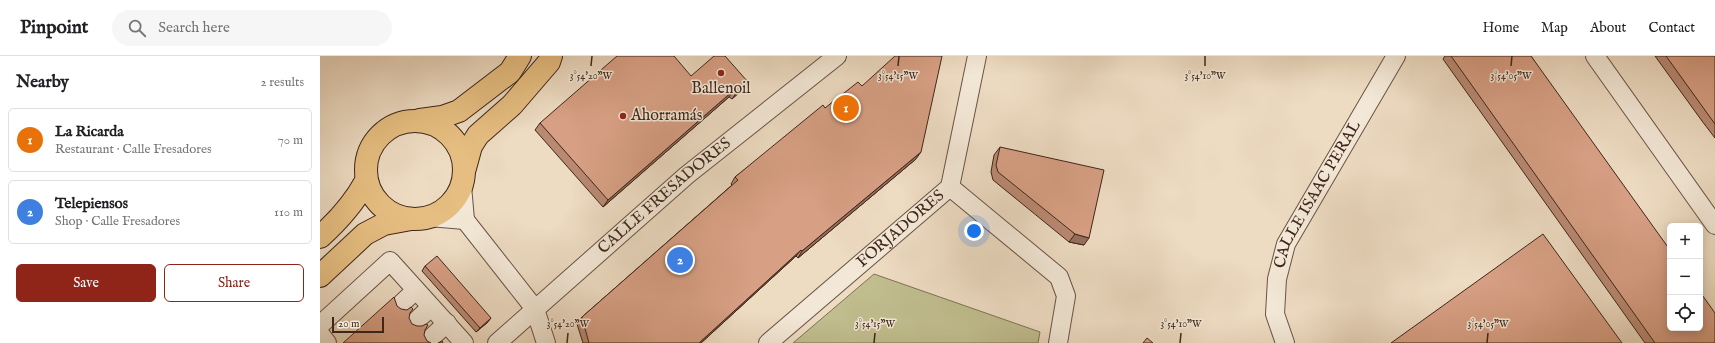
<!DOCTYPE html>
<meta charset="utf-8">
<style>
body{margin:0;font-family:"IM FELL English",serif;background:#f6f6f6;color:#202124}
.controls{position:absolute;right:12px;bottom:12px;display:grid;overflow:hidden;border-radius:6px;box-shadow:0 2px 10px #0003}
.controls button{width:36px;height:36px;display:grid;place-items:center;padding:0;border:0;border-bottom:1px solid #e0e0e0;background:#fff;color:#202124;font:20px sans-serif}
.scale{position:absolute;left:12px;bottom:10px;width:52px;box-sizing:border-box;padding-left:4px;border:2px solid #3e261b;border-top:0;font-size:11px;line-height:14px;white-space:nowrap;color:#3e261b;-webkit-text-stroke:3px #f3e8d7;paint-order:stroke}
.you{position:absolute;left:654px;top:175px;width:14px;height:14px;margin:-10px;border:3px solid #fff;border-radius:50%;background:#1a73e8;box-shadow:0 0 0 6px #1a73e833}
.badge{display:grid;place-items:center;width:26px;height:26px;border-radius:50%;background:#8f2418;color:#fff;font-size:13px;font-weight:700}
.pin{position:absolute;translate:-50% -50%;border:2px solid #fff;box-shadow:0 1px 4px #0006}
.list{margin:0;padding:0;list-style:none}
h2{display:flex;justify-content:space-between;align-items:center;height:52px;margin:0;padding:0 16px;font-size:17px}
h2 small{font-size:13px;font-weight:400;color:#757577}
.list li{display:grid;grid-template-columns:26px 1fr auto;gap:12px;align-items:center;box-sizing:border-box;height:64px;margin:0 8px 8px;padding:0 8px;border:1px solid #e0e0e0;border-radius:6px}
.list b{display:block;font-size:15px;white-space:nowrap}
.list p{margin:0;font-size:13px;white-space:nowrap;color:#757577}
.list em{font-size:13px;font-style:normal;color:#757577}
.actions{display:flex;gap:8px;padding:12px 16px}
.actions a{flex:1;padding:9px 0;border:1px solid #8f2418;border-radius:6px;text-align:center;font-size:14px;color:#8f2418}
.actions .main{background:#8f2418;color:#fff}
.icon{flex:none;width:22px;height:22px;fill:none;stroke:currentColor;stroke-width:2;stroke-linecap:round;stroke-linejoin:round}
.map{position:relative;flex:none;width:1395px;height:287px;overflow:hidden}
header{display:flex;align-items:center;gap:24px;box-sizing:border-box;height:56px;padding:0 20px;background:#fff;border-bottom:1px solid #e0e0e0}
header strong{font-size:19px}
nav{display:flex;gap:22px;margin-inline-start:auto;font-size:14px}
.search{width:280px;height:36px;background:#f6f6f6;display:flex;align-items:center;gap:10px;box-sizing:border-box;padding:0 14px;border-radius:22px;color:#757577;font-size:15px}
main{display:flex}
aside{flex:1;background:#fff}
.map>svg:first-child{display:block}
.green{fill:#c0bd8e;stroke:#7f7254}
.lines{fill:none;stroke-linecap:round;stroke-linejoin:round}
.minor-casing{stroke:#6a5345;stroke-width:20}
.major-casing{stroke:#3e261b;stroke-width:24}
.minor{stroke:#f3e8d7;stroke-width:18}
.major{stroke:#e6be81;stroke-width:22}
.wall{fill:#b98972;stroke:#3e261b}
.shaded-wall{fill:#966f5c;stroke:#3e261b}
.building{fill:#d79f84;stroke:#3e261b}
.ticks{fill:none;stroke:#3e261b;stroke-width:1.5}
.poi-dot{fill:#8f2418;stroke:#f3e8d7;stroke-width:1.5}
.labels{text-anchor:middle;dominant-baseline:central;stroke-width:3;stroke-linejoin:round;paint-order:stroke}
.poi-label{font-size:16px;fill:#3e261b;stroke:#f3e8d7}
.street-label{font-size:16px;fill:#3e261b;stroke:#f3e8d7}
.ticks-label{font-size:10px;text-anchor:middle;fill:#3e261b;stroke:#f3e8d7;stroke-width:3;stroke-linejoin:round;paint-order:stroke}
</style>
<header>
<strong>Pinpoint</strong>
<div class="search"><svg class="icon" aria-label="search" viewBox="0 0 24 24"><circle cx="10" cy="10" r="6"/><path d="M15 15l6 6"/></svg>Search here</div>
<nav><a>Home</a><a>Map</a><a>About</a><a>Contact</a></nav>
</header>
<main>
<aside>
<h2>Nearby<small>2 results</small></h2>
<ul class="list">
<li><span class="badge" style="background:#e8710a">1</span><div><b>La Ricarda</b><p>Restaurant · Calle Fresadores</p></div><em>70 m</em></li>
<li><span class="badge" style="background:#3f7fe0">2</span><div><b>Telepiensos</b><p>Shop · Calle Fresadores</p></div><em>110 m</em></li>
</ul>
<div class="actions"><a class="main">Save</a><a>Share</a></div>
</aside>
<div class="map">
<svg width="1395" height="287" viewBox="0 0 1395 287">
<rect width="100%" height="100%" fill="#eddbc2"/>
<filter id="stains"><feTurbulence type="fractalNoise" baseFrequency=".005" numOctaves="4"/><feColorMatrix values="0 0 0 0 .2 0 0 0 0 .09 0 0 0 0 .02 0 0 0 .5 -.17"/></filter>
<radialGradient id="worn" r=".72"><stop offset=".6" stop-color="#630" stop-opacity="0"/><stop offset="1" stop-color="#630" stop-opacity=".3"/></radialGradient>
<polygon class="green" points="554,218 720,276 718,287 473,287"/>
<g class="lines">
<defs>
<g id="minor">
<polyline points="1275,0 1395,169"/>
<polyline points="142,130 145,164"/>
<polyline points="630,131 739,221 746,240 738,287"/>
<polyline points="109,161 145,164"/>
<polyline points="145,164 215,253 226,287"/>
<polyline points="82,247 96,234"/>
<polyline points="97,264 111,251"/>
<polyline points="0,269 70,205 144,287"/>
<polyline points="0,278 7,287"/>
<polyline points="112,281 127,267"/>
<path id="s1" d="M177,287L367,119L517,0"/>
<path id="s2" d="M448,287L630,131L657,0"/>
<path id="s3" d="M965,287L955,258L957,223L966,188L1076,0"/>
</g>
<g id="major">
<polyline points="100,64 122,61 139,55 190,16 200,0"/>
<circle cx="95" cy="114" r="49"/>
<polyline points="145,112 151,90 158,79 192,49 229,6 231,0"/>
<path d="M0,181C19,164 34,147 46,125"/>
<polyline points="0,220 45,178 64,168 91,163"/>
</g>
</defs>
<use href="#minor" class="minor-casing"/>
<use href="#major" class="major-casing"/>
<use href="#minor" class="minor"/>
<use href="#major" class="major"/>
</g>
<g class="wall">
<polygon points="1125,0 1211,0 1395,287 1325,287 1123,3"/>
<polygon points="1335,0 1395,0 1395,82 1382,65"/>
<polygon points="371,20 428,26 423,33 412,43 409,41 283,151 215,74 220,67"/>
<polygon points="505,52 596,103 478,202 476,200 381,287 263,287 257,268 262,261 412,129 411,128 415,121"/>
<polygon points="680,91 764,189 749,186 673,124 671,116 674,99"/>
<polygon points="105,210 168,266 156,276 102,215"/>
</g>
<g class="shaded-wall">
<polygon points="428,26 423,33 412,43 417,36"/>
<polygon points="414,34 409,41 283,151 288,144"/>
<polygon points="601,96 596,103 478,202 482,195"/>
<polygon points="755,178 769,182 764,189 749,186"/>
<polygon points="481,194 476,200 381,287 379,287"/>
<polygon points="171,262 168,266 156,276 160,272"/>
</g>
<g class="building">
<polygon points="297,0 354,0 371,20 394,0 405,0 428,26 417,36 414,34 288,144 220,67"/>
<polygon points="575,0 622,0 601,96 482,195 481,194 379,287 269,287 262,261 418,124 415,121 503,49 505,52 538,26 542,30"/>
<polygon points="1131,0 1211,0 1350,194 1350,272 1380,272 1380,236 1395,257 1395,287 1335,287"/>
<polygon points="1346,0 1395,0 1395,68 1387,57"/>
<polygon points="680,91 784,114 769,182 755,178 678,116 676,109"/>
<polygon points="1223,178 1302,287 1071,287"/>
<polygon points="117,200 171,262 160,272 105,210"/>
<polygon points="74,241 77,250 81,253 87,254 91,251 93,253 90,257 89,262 92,268 97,270 102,270 106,268 108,269 105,274 104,279 107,285 111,287 23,287"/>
<polygon points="827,282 833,287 823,287"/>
<polygon points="122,285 123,287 118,287"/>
</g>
<path class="ticks" d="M271,10L272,0M578,10L579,0M885,10V0M1191,10L1192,0M247,287L248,277M554,287L555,277M860,287L861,277M1167,287L1168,277"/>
<g class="poi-dot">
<circle cx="401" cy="17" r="4"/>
<circle cx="303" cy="60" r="4"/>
</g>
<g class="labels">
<g class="poi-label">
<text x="401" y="33">Ballenoil</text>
<text x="311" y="60" text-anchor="start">Ahorramás</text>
</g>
<g class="street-label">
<text stroke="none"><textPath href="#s3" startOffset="160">CALLE ISAAC PERAL</textPath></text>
<text stroke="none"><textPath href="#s1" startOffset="223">CALLE FRESADORES</textPath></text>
<text stroke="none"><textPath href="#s2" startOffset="175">FORJADORES</textPath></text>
</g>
</g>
<g class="ticks-label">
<text x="271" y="23">3°54'20"W</text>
<text x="885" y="23">3°54'10"W</text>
<text x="578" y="23">3°54'15"W</text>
<text x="1191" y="23">3°54'05"W</text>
<text x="248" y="271">3°54'20"W</text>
<text x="555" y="271">3°54'15"W</text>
<text x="861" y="271">3°54'10"W</text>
<text x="1168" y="271">3°54'05"W</text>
</g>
<rect width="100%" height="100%" filter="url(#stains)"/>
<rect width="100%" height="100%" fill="url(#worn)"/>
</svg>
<div class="controls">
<button>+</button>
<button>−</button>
<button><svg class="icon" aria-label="locate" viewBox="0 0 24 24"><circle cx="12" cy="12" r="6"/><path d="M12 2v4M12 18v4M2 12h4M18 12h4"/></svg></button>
</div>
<div class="scale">20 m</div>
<div class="you"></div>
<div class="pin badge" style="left:526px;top:52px;background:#e8710a">1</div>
<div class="pin badge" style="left:360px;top:204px;background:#3f7fe0">2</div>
</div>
</main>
